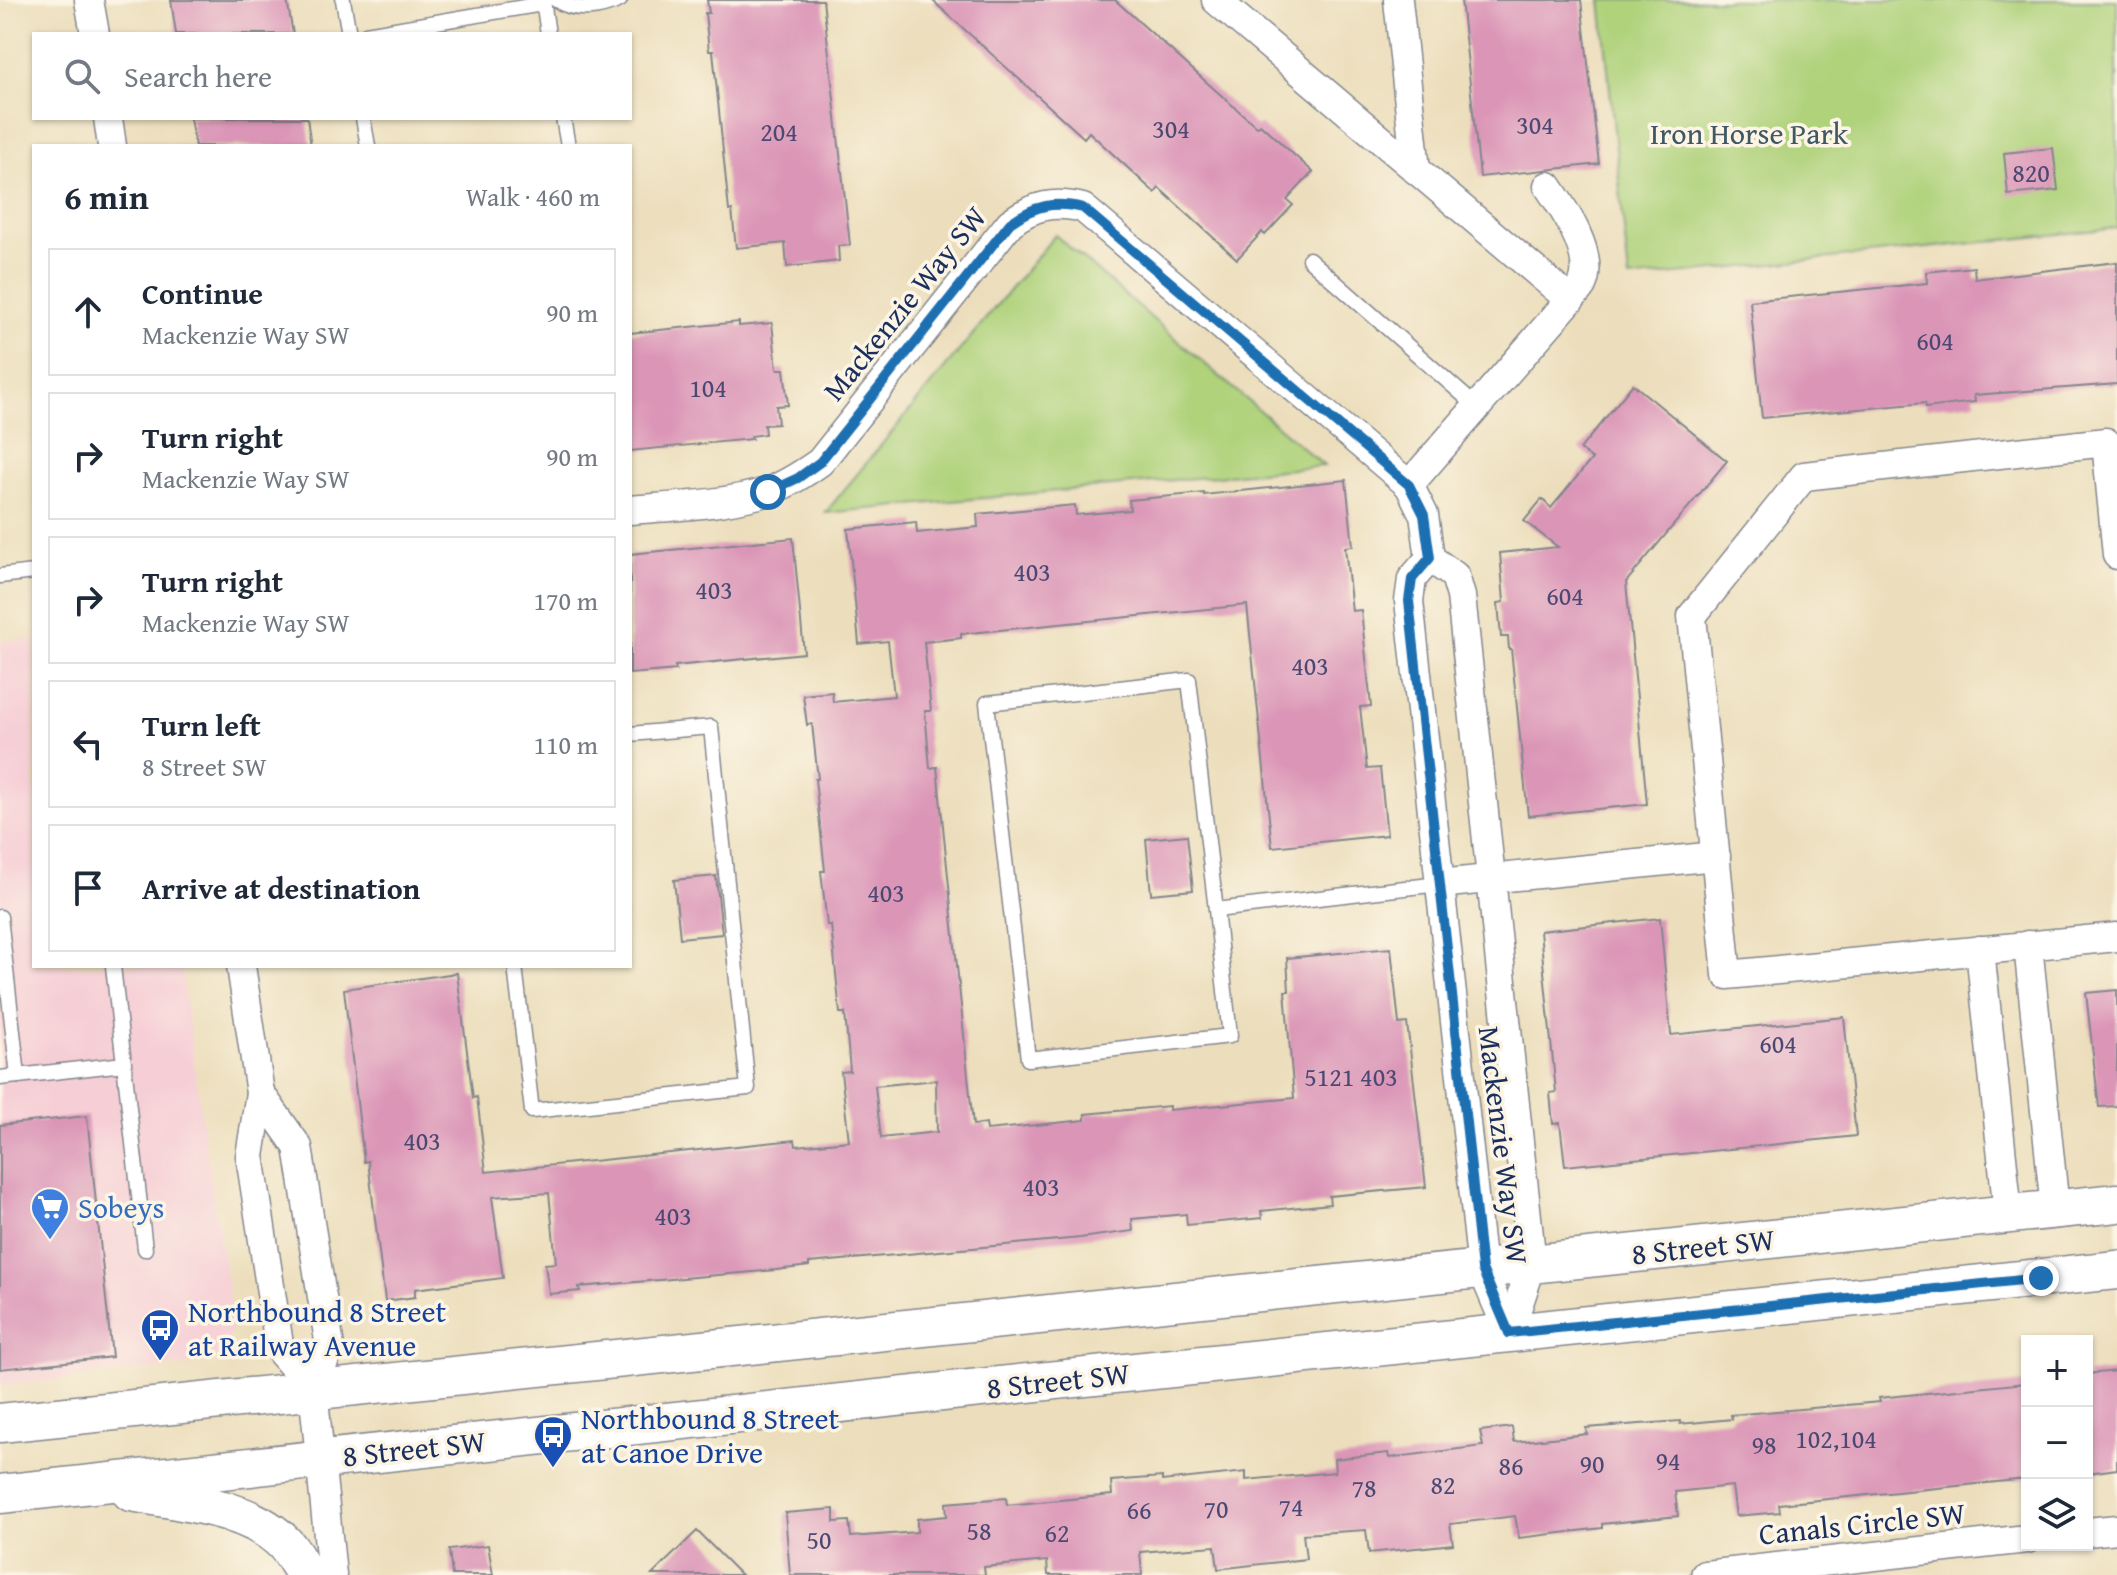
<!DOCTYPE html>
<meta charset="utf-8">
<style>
body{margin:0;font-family:"Gentium Book Plus",serif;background:#f2f2f3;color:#1f2937}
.controls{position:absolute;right:24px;bottom:24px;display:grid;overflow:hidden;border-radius:0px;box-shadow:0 2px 6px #0004}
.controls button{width:72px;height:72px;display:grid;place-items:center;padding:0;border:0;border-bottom:2px solid #e0e1e3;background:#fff;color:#1f2937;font:40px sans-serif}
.stop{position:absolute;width:24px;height:24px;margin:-18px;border:6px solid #1f6fb2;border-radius:50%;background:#fff}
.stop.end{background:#1f6fb2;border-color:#fff;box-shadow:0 2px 8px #0008}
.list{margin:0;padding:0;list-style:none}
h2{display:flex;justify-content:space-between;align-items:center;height:104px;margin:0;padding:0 32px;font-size:34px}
h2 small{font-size:26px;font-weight:400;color:#747a83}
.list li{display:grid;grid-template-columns:52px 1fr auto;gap:24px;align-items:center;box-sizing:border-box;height:128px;margin:0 16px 16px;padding:0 16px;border:2px solid #e0e1e3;border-radius:0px}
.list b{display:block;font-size:30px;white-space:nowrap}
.list p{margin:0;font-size:26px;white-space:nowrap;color:#747a83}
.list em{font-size:26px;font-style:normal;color:#747a83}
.icon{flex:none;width:44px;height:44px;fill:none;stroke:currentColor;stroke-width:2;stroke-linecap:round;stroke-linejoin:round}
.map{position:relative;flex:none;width:2117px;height:1575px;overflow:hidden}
.search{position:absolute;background:#fff;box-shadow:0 2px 6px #0004;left:32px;top:32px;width:600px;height:88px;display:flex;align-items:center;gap:20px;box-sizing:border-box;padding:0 28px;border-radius:0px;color:#747a83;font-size:30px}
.panel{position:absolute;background:#fff;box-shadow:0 2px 6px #0004;left:32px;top:144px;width:600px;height:824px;border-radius:0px}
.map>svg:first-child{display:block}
.built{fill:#f6cfd6}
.green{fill:#afd27a;stroke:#65806c;stroke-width:2}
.building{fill:#db96b7;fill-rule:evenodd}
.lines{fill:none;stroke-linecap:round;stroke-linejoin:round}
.lane-casing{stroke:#84868d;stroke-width:17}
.street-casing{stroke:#84868d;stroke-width:31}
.secondary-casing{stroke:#84868d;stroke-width:41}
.lane{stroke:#fff;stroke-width:14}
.street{stroke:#fff;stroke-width:28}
.secondary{stroke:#fff;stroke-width:38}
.route{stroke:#1f6fb2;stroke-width:10}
.labels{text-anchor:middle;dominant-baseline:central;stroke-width:7;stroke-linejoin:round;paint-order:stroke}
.number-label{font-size:26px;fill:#4b4974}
.park-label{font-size:30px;fill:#405865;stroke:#fcf5e5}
.street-label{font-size:30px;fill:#1b2f5e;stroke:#fcf5e5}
.shop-label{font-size:30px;fill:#366cbe;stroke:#fcf5e5;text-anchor:start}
.transit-label{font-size:30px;fill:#164399;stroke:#fcf5e5;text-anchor:start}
</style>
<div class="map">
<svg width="2117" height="1575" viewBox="0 0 2117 1575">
<rect width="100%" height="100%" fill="#fcf5e5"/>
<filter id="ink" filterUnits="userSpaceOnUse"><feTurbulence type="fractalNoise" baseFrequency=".0125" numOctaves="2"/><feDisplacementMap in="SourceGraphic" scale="16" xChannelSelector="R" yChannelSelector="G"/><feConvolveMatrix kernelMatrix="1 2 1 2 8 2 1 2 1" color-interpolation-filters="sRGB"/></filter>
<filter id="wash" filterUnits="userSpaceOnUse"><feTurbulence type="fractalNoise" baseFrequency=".006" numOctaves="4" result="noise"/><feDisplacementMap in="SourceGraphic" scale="32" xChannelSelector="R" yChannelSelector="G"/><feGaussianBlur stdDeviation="1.8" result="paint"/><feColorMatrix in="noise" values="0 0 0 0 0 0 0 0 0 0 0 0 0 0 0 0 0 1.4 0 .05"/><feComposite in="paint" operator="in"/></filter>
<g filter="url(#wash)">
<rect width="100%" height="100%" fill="#ecdebc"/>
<polygon class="built" points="34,638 34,966 181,966 209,1171 231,1308 231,1334 219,1354 200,1364 0,1385 0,642"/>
<g class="green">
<polygon points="1601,0 2117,0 2117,228 1629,279"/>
<polygon points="1055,235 1324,466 825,513"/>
</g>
<g id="blocks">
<g class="building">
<polygon points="171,0 287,0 293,34 176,34"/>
<polygon points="707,0 823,0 850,245 838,246 839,261 787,267 785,243 736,248 732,210 729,211 713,51 709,51 705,13 709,13"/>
<polygon points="932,0 1115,0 1213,88 1257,127 1260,124 1313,172 1287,200 1293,205 1265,235 1262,232 1237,259 1159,188 1155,193 1089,132 1084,138"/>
<polygon points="1461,0 1581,0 1599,164 1480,177"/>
<polygon points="190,118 307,118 311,146 195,146"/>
<polygon points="2053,148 2058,190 2008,195 2004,153"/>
<polygon points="2117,262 2117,384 1974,395 1975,402 1926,408 1925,403 1762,418 1750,301 1927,283 1926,272 1974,267 1975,279"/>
<polygon points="739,322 739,326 772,323 777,369 784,369 788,405 776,406 778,424 764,425 765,434 751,436 752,439 630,451 630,333"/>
<polygon points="1633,384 1727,461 1626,582 1647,804 1528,816 1511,649 1509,649 1508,637 1501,637 1498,603 1504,602 1500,553 1558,547 1524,521 1542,499 1551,508 1592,459 1580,449"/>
<path d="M1346,480L1353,546L1345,547L1352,611L1361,610L1371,706L1360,707L1367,769L1380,768L1387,835L1272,847L1247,605L961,634V638L924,642L931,711H925L930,768L937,767L973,1125L986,1124L987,1130L1085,1120V1114L1169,1106V1110L1294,1098L1285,991H1289L1287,958L1391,948L1399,1024L1407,1023L1426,1187L1329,1196L1330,1204L1261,1211L1262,1218L1187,1225L1186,1214L1132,1219L1133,1231L1080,1238L809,1263V1266L776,1270L579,1287L580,1291L549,1294L545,1264L556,1263L549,1193L492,1197L503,1278L415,1289V1297L385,1301L368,1161L364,1162L344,989L457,973L473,1098L477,1097L486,1172L795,1140L796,1146L849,1141L841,1072L850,1071L845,1013H840L831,925H827L821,871H825L815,779H818L812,724L807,725L803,695L832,692L833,702L894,696L888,641L859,644L848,529L916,522L917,533L978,527L977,514L1075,505L1076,515L1130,510L1129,500L1204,493V495ZM936,1080L937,1132L881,1138L875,1086Z"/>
<polygon points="793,538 804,653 675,666 676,670 630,674 630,554"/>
<polygon points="1187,835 1193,890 1151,894 1146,839"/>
<polygon points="716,876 722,934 680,938 674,880"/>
<polygon points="1660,918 1671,1035 1844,1017 1856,1136 1565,1166 1560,1123 1553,1124 1550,1093 1556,1092 1540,931"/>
<polygon points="2117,990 2117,1106 2099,1107 2086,993"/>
<polygon points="87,1116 112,1357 0,1369 0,1125"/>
<polygon points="2117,1371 2117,1469 2087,1473 2087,1374"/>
<polygon points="2025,1383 2027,1452 2023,1452 2026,1479 1779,1504 1780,1512 1736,1516 1732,1486 1675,1492 1678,1516 1602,1524 1602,1528 1519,1538 1515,1516 1450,1524 1453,1544 1369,1553 1366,1530 1303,1534 1306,1559 1218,1569 1215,1546 1140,1552 1142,1575 1048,1575 1047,1561 984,1567 985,1575 790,1575 785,1513 834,1509 834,1522 849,1521 851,1537 917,1532 917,1519 947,1516 946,1503 1006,1498 1007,1505 1112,1495 1111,1481 1162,1477 1162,1481 1246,1472 1246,1480 1335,1472 1334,1459 1388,1453 1389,1458 1483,1446 1480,1431 1512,1427 1514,1442 1587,1434 1586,1428 1680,1421 1680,1424 1732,1419 1731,1415 1880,1402 1879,1398"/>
<polygon points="697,1531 741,1575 652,1575"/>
<polygon points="488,1545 493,1575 452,1575 449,1550"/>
</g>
</g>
</g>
<g filter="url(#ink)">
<use href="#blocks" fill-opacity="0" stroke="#84868d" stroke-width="2"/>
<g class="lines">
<defs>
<g id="lane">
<polyline points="343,0 349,34"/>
<polyline points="543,0 548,34"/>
<path d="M556,0C576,13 600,9 620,0"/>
<polyline points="366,34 542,4"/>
<polyline points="363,118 368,146"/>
<polyline points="563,118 568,146"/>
<polyline points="1309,259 1477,407"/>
<polyline points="0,576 34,572"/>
<polyline points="1216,910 1189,680 987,703 1028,1059 1230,1036 1216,910 1439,884"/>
<polyline points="0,917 18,1076"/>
<polyline points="515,966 532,1111 748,1088 711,727 630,734"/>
<polyline points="124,1064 145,1249"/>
<polyline points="0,1078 124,1064 113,966"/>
</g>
<g id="street">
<polyline points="89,0 95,34"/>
<polyline points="1216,0 1570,300 1409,485"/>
<polyline points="1398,0 1416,170"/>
<polyline points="108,118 112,146"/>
<path d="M1548,186C1564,209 1596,256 1582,285C1579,290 1573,296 1570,300"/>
<path d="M630,510C675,506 722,505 766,492C785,486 803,474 820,462L1010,223C1034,205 1054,201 1083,208L1409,485L1424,515L1430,558L1455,576L1461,596L1532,1264L1509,1333"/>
<polyline points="2117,555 2106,442 1804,476 1692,616 1727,975 2117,937"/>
<polyline points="1430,558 1412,579 1409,601 1482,1269 1509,1333"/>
<polyline points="1439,884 1716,856"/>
<polyline points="2028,945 2055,1209"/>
<polyline points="1980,950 2008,1213"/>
<polyline points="241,966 260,1093 250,1156 280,1351 313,1389"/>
<polyline points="260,1093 298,1147 330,1347 313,1389 332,1575"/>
<polyline points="2087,1532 2117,1529"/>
<polyline points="1705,1575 2027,1539"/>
</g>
<g id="secondary">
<polyline points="0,1423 2117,1203"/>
<path d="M131,1492C180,1502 249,1506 285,1544C293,1552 299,1565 306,1575"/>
<polyline points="0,1494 961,1390 2117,1270"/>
</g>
</defs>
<use href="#lane" class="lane-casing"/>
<use href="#street" class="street-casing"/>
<use href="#secondary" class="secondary-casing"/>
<use href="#lane" class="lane"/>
<use href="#street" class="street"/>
<use href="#secondary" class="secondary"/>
</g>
</g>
<g class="lines" filter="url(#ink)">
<path class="route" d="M768,492L798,478L820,462L1010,223C1035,205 1054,201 1083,208L1409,485L1424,515L1430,558L1412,579L1409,601L1482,1269L1509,1333L2041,1278"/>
</g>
<defs>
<symbol id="supermarket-pin" viewBox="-11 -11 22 30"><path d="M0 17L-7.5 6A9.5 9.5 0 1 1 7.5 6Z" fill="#3f7fe0" stroke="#fcf5e5"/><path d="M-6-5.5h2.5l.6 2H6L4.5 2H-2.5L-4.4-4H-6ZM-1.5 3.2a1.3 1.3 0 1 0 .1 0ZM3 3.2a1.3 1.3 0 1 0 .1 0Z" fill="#fff"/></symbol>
<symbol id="bus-pin" viewBox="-11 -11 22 30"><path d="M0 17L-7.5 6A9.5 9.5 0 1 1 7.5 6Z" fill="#1a4fb4" stroke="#fcf5e5"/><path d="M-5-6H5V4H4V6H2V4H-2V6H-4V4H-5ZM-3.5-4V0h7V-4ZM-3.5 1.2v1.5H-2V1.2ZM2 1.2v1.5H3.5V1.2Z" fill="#fff"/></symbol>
</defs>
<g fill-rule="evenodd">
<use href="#supermarket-pin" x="28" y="1185" width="44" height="60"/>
<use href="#bus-pin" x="138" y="1306" width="44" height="60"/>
<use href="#bus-pin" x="531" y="1413" width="44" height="60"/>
</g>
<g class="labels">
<g class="number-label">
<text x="1535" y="124">304</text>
<text x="1171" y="128">304</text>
<text x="779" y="131">204</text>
<text x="2031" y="172">820</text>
<text x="1935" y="340">604</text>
<text x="708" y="387">104</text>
<text x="1032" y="571">403</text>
<text x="714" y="589">403</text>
<text x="1565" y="595">604</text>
<text x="1310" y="665">403</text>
<text x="886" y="892">403</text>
<text x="1778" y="1043">604</text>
<text x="1351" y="1076">5121 403</text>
<text x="422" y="1140">403</text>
<text x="1041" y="1186">403</text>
<text x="673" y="1215">403</text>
<text x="1836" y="1438">102,104</text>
<text x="1764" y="1444">98</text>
<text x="1668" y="1460">94</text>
<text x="1592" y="1463">90</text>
<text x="1511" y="1465">86</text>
<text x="1443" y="1484">82</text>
<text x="1364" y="1487">78</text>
<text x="1291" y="1506">74</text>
<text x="1216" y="1508">70</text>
<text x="1139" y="1509">66</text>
<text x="979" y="1530">58</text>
<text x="1057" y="1532">62</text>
<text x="819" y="1539">50</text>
</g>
<g class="park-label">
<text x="1749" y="133">Iron Horse Park</text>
</g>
<g class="street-label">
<text transform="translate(904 303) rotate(-51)">Mackenzie Way SW</text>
<text transform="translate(1504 1145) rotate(83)">Mackenzie Way SW</text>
<text transform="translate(1703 1246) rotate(-6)">8 Street SW</text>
<text transform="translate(1058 1380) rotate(-6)">8 Street SW</text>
<text transform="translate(414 1448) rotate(-6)">8 Street SW</text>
<text transform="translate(1862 1523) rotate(-6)">Canals Circle SW</text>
</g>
<g class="shop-label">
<text x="78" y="1207">Sobeys</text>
</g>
<g class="transit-label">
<text x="188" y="1311">Northbound 8 Street<tspan x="188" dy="34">at Railway Avenue</tspan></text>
<text x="581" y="1418">Northbound 8 Street<tspan x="581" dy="34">at Canoe Drive</tspan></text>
</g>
</g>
</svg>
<div class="controls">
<button>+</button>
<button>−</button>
<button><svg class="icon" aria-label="layers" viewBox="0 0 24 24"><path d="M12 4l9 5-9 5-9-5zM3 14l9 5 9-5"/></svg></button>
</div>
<div class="stop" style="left:768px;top:492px"></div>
<div class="stop end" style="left:2041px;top:1278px"></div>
<div class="search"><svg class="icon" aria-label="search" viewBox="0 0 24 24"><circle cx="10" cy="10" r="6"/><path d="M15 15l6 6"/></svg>Search here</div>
<section class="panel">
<h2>6 min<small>Walk · 460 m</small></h2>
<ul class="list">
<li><svg class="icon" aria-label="ahead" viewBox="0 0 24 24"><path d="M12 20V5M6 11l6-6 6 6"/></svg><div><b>Continue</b><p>Mackenzie Way SW</p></div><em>90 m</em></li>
<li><svg class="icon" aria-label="right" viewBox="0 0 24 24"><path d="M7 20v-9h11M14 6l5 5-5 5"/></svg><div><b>Turn right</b><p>Mackenzie Way SW</p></div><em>90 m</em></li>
<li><svg class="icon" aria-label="right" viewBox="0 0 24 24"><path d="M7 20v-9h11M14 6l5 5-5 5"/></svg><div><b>Turn right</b><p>Mackenzie Way SW</p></div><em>170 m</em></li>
<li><svg class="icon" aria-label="left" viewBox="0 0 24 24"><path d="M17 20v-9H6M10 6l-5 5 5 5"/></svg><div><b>Turn left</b><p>8 Street SW</p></div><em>110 m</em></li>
<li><svg class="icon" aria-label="arrive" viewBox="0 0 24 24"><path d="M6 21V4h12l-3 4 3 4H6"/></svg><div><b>Arrive at destination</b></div></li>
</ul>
</section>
</div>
